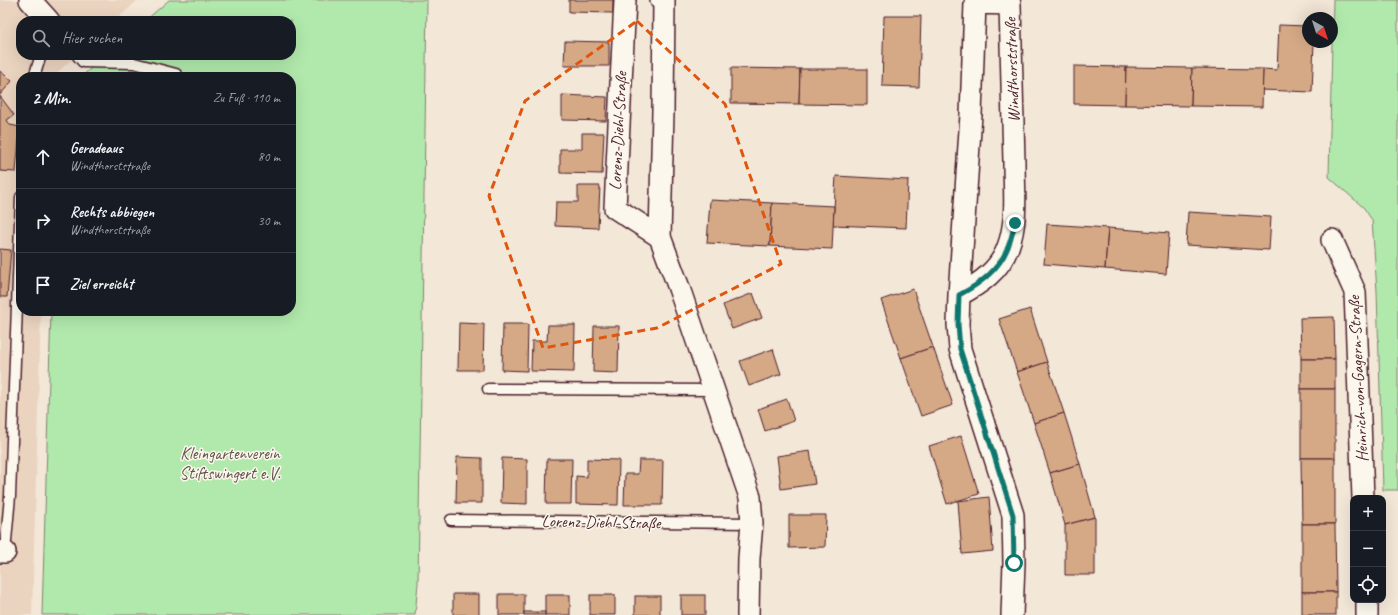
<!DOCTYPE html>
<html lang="de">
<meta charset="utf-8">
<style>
body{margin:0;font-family:Caveat,sans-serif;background:#20242c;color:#f1f3f6}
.controls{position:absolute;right:12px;bottom:12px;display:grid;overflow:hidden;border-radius:8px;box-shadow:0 4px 16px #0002}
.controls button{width:36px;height:36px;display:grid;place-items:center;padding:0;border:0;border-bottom:1px solid #363941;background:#171b24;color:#f1f3f6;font:20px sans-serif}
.compass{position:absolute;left:1302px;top:12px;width:36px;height:36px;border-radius:50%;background:#171b24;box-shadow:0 4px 16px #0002;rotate:141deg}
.stop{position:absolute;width:12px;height:12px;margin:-9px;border:3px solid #0f766e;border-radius:50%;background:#fff}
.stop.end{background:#0f766e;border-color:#fff;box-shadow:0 1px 4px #0008}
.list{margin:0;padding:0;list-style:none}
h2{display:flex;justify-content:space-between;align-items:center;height:52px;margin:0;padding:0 16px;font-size:17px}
h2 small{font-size:13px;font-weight:400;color:#9ea1a6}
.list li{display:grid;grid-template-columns:26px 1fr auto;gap:12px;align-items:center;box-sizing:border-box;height:64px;padding:0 16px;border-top:1px solid #363941}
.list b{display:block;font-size:15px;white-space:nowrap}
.list p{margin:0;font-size:13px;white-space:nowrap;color:#9ea1a6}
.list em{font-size:13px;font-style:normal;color:#9ea1a6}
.icon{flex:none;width:22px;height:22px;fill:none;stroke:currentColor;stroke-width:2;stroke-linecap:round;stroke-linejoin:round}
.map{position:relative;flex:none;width:1398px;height:615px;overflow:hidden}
.search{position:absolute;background:#171b24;box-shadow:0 4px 16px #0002;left:16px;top:16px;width:280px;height:44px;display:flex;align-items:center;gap:10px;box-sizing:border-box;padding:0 14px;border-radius:16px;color:#9ea1a6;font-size:15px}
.panel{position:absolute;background:#171b24;box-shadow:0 4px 16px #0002;left:16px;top:72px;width:280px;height:244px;border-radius:16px}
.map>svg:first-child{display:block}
.built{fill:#ead4bf}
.green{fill:#b1e9ad;stroke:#7e846c}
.building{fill:#d5a986;stroke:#4a1f2b}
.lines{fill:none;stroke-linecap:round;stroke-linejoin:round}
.lane-casing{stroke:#4a1f2b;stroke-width:13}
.street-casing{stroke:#4a1f2b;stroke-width:24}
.lane{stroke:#fbf7ec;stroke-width:10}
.street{stroke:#fbf7ec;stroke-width:21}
.route{stroke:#0f766e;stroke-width:5}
.marked{fill:none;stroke:#e0560e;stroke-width:3;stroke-dasharray:8 5;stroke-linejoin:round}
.labels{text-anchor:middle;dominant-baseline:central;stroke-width:3;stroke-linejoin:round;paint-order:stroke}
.street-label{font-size:17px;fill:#4a1f2b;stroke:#fbf7ec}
.park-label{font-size:17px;fill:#64524c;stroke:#fbf7ec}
</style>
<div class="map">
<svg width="1398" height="615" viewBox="0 0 1398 615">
<rect width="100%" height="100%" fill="#f3e7d8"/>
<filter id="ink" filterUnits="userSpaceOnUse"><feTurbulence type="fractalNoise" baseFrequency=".025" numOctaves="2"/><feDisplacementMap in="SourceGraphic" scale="8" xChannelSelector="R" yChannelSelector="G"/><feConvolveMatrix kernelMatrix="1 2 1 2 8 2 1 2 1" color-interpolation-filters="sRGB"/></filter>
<g filter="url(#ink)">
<polygon class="built" points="0,0 138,0 115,21 21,21 21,55 76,55 57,73 55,77 21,77 21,311 41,311 32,615 0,615"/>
<g class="green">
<polygon points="169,0 427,0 418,583 415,615 42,615 51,311 291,311 291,77 81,77 106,55 291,55 291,21 145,21"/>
<polygon points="1333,0 1398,0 1398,490 1383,490 1377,291 1372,220 1364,208 1329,177"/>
</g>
<g class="building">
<polygon points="569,0 613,0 613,13 569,12"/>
<polygon points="884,16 921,16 919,87 882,86"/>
<polygon points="1279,25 1308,26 1308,42 1314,42 1312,92 1262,90 1263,69 1277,70"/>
<polygon points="565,41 609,42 609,66 564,66"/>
<polygon points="1074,66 1126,67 1125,105 1074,104"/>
<polygon points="1126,67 1192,68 1191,106 1125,105"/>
<polygon points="731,68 800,69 799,104 731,103"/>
<polygon points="1192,68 1263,69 1262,107 1191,106"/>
<polygon points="800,69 867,69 867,105 799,104"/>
<polygon points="0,71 12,81 0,95"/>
<polygon points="562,95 607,97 606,121 562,120"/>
<polygon points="0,96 14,115 7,120 10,125 20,127 16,172 0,171"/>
<polygon points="582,133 604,133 602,174 560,173 560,149 582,149"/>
<polygon points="836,176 908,180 906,228 833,225"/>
<polygon points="578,186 600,186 598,228 555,226 556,202 578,202"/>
<polygon points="710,200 772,203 770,246 707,243"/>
<polygon points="772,203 834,206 832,249 770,246"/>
<polygon points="1188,212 1271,217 1269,250 1186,245"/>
<polygon points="1047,224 1108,228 1105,269 1044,264"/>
<polygon points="1108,228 1169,233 1166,274 1105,269"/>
<polygon points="0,249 11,250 7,297 0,297"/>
<polygon points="913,289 933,347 901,358 881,300"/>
<polygon points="753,293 762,318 732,329 723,305"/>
<polygon points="1030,309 1047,362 1017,372 999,319"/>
<polygon points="1334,317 1335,359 1301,359 1300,318"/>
<polygon points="459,323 484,324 483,370 458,370"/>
<polygon points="503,324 528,324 527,371 502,370"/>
<polygon points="548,325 575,325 574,372 531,371 532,341 547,341"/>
<polygon points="594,326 619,326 618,373 593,372"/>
<polygon points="933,347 953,405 921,416 901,358"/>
<polygon points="773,349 781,374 749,386 740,361"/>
<rect x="1301" y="359" width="34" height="30"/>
<polygon points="1047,362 1064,413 1034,423 1017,372"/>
<rect x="1301" y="389" width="34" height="69"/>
<polygon points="787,399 794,421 765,431 758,409"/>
<polygon points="1064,413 1080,464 1050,473 1034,423"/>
<polygon points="961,436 979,494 947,504 929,446"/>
<polygon points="810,451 815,484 781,489 777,456"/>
<polygon points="457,457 482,458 482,503 456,503"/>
<polygon points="502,458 527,459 527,504 501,503"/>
<polygon points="1301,458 1335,458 1335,524 1302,524"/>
<polygon points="547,459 572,459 571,504 546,504"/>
<polygon points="587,459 619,460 618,505 576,504 576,476 587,477"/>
<polygon points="639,460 663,460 662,505 624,505 625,474 638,474"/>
<polygon points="1080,464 1095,517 1065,525 1050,473"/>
<polygon points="989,497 993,551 962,554 958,501"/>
<polygon points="789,515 826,515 825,547 789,548"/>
<polygon points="1095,517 1095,575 1065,575 1065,525"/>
<polygon points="1302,524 1335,524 1336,592 1302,592"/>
<rect x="1302" y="592" width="34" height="23"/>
<rect x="453" y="594" width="26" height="21"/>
<rect x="499" y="594" width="25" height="21"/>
<rect x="545" y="595" width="25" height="20"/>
<rect x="590" y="595" width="25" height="20"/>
<rect x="681" y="595" width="24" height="20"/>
<rect x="635" y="596" width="25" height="19"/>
<rect x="524" y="612" width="21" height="3"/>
</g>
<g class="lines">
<defs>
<g id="lane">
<polyline points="77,55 83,62 134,63 176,74"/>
<polyline points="34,77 41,55"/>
<polyline points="488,389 714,390"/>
<polyline points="451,520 752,523"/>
<polyline points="5,552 10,496 21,197"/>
</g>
<g id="street">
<polyline points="30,0 49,21"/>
<polyline points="625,0 615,208 660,237"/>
<polyline points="661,0 664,0 663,112 660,237 679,288 750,497 752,523 749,558 748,615"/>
<polyline points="1332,240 1355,292 1363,498"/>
<path d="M959,295C980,284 1000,270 1008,247C1018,220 1014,191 1014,162C1013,110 1011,57 1010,4L975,3L971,115L959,295L958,324L960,349L1013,515L1014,563L1012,615"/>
<polyline points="0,552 5,552"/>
<polyline points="1367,600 1367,615"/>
</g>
</defs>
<use href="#lane" class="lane-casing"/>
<use href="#street" class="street-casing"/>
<use href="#lane" class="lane"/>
<use href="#street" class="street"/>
</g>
</g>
<g class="lines" filter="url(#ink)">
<path class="route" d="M1014,563L1013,515L960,349L958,324L959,295C980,284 999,270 1008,247C1011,240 1013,231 1015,223"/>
</g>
<path class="marked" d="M637,21L725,104L781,264L657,328L543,348L489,196L525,101Z"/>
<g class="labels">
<g class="street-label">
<text transform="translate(1012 70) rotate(-92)">Windthorststraße</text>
<text transform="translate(618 131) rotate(-87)">Lorenz-Diehl-Straße</text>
<text transform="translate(1358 379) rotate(-93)">Heinrich-von-Gagern-Straße</text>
<text transform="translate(601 522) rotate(1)">Lorenz-Diehl-Straße</text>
</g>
<g class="park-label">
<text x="230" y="453">Kleingartenverein<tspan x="230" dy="20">Stiftswingert e.V.</tspan></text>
</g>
</g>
</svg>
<div class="controls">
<button>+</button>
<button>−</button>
<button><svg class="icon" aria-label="locate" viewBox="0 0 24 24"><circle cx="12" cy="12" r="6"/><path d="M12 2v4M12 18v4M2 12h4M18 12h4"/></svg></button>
</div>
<svg class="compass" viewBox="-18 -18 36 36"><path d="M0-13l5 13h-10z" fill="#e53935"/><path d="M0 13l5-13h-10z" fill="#9ea1a6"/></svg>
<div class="stop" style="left:1014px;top:563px"></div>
<div class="stop end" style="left:1015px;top:223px"></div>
<div class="search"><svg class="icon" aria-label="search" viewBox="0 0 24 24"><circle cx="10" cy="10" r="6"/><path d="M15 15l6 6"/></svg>Hier suchen</div>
<section class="panel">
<h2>2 Min.<small>Zu Fuß · 110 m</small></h2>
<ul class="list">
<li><svg class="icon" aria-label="ahead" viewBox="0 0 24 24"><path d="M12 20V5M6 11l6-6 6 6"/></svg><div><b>Geradeaus</b><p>Windthorststraße</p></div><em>80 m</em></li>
<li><svg class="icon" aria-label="right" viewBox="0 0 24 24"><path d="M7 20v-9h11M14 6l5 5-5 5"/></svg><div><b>Rechts abbiegen</b><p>Windthorststraße</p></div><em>30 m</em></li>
<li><svg class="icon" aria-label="arrive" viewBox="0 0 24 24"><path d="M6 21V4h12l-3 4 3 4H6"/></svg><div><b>Ziel erreicht</b></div></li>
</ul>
</section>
</div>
